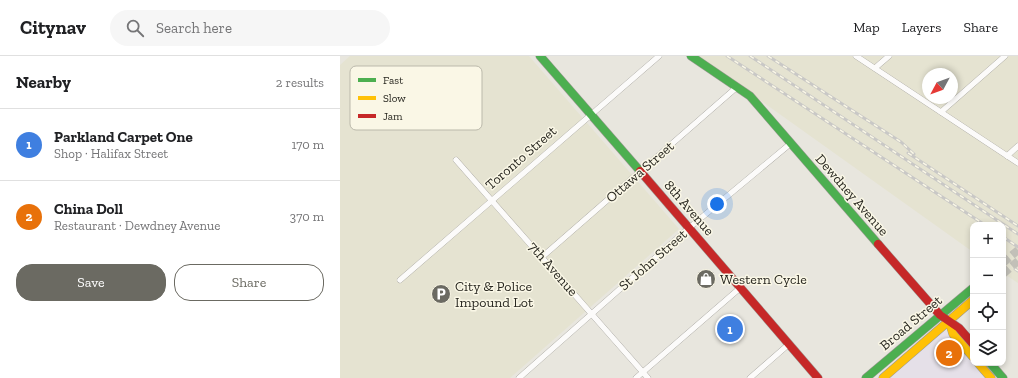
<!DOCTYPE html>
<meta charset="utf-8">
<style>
body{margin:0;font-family:"Zilla Slab",serif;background:#f6f6f6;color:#202124}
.controls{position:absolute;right:12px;bottom:12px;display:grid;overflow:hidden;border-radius:8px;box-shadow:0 2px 6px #0003}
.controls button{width:36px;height:36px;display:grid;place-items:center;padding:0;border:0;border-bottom:1px solid #e0e0e0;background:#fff;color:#202124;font:20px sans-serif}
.compass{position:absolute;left:582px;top:12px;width:36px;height:36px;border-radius:50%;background:#fff;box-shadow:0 2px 6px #0003;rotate:229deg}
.you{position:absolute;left:377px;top:148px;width:14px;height:14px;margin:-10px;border:3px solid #fff;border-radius:50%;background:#1a73e8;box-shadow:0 0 0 6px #1a73e833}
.badge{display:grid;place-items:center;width:26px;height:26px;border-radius:50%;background:#6b6a62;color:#fff;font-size:13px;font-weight:700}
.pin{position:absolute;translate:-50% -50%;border:2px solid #fff;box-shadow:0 1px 4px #0006}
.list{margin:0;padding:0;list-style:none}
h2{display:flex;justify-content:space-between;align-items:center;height:52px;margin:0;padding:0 16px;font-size:17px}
h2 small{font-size:13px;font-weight:400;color:#757577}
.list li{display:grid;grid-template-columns:26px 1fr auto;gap:12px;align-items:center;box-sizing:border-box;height:72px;padding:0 16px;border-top:1px solid #e0e0e0}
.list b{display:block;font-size:15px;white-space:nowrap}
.list p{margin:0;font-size:13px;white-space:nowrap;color:#757577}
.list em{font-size:13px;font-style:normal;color:#757577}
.actions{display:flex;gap:8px;padding:12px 16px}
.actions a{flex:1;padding:9px 0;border:1px solid #6b6a62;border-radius:16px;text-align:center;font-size:14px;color:#6b6a62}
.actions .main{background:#6b6a62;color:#fff}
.icon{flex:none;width:22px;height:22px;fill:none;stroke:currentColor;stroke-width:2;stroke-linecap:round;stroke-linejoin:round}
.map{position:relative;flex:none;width:678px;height:322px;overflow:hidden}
header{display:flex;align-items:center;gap:24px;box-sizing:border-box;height:56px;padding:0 20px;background:#fff;border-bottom:1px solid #e0e0e0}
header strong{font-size:19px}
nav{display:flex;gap:22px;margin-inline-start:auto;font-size:14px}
.search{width:280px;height:36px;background:#f6f6f6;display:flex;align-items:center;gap:10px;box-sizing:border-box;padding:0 14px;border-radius:22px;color:#757577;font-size:15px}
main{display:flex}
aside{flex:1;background:#fff}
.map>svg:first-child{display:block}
.commercial{fill:#e5e0e8}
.built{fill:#e5e3d1;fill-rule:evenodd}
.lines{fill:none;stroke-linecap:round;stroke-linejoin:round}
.secondary-tunnel{stroke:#c2c0b8;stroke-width:8;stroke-dasharray:8 4;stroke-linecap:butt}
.street-casing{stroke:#9c9a94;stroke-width:6}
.fast-casing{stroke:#9c9a94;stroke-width:9}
.slow-casing{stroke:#9c9a94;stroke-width:9}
.jam-casing{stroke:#9c9a94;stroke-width:9}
.street{stroke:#fcfbfa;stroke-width:5.5}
.fast{stroke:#4caf50;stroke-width:8}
.slow{stroke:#ffc107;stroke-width:8}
.jam{stroke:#c62828;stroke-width:8}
.rail-casing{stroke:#c9c8c6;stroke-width:3}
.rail{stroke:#faf7e6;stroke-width:1.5;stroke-dasharray:4.5;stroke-linecap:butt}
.labels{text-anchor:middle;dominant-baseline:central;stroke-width:3;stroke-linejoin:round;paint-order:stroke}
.street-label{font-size:14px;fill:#282720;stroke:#faf7e6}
.poi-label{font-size:14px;fill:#282720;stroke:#faf7e6;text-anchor:start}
.key{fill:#faf7e6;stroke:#bbb9ab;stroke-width:1}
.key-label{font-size:11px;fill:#282720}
</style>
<header>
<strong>Citynav</strong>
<div class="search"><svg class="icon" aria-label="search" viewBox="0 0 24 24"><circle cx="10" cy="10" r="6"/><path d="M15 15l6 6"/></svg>Search here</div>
<nav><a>Map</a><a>Layers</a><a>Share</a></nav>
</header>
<main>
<aside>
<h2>Nearby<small>2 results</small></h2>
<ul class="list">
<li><span class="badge" style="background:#3f7fe0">1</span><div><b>Parkland Carpet One</b><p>Shop · Halifax Street</p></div><em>170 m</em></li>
<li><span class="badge" style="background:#e8710a">2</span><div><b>China Doll</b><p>Restaurant · Dewdney Avenue</p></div><em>370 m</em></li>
</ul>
<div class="actions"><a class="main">Save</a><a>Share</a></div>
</aside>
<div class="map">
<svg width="678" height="322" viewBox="0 0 678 322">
<rect width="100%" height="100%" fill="#e8e6de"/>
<polygon class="commercial" points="604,273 625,297 633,302 633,307 637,307 650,322 549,322"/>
<g class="built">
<polygon points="10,0 189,0 339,173 170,322 0,322 0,9"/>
<path d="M358,0H678V227L663,217V169H633V196ZM588,18H612V42H588Z"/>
</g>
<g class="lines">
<g class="secondary-tunnel">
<polyline points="663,207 678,194"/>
<polyline points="663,218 678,205"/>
</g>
<defs>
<g id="street">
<polyline points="516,0 678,107"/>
<polyline points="535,12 549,0"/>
<polyline points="601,56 665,0"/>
<polyline points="667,100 678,90"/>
<polyline points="116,104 308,322"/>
<polyline points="202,201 397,31"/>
<polyline points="60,224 319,0"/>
<polyline points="179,322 349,172 450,88"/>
<polyline points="296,322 400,232"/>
<polyline points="410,322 449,288"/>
</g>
<g id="fast">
<polyline points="200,0 300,115"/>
<polyline points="351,0 410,40 538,188"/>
<polyline points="650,307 663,322"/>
<polyline points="526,322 633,232"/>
</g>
<g id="slow">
<polyline points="609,265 613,278 633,301"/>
<polyline points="638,307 651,322"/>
<polyline points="543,322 633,244"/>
</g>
<g id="jam">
<polyline points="300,115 478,322"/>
<polyline points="538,188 600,259 619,272 633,288"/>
</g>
</defs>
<use href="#street" class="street-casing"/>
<use href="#fast" class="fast-casing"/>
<use href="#slow" class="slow-casing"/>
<use href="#jam" class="jam-casing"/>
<use href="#street" class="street"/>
<use href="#fast" class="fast"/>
<use href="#slow" class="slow"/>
<use href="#jam" class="jam"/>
<defs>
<g id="rail">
<polyline points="387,0 645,169"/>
<polyline points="410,0 678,178"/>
<polyline points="428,0 561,86 574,98"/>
<polyline points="568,97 678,170"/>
<polyline points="663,181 678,191"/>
<polyline points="675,213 678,215"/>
</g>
</defs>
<use href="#rail" class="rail-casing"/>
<use href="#rail" class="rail"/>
</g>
<defs>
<symbol id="shop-disc" viewBox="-11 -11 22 22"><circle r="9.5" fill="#6b6a62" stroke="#faf7e6"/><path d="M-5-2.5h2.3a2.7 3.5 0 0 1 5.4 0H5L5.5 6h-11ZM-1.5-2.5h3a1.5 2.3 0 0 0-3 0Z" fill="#fff"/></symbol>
<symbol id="parking-disc" viewBox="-11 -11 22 22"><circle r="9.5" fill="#6b6a62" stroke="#faf7e6"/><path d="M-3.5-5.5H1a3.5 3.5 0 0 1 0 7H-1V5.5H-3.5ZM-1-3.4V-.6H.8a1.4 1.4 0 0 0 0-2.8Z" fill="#fff"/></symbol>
</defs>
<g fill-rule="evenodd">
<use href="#shop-disc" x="355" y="212" width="22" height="22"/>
<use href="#parking-disc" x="90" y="227" width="22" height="22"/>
</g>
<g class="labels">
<g class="street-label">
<text transform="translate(181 102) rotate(-41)">Toronto Street</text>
<text transform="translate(300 116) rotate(-41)">Ottawa Street</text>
<text transform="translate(512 139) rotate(49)">Dewdney Avenue</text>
<text transform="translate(349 152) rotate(49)">8th Avenue</text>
<text transform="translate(313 204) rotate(-41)">St John Street</text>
<text transform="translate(213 213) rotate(49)">7th Avenue</text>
<text transform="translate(571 267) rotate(-40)">Broad Street</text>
</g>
<g class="poi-label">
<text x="380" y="223">Western Cycle</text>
<text x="115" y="230">City &amp; Police<tspan x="115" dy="16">Impound Lot</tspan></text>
</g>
</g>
<rect x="10" y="10" width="132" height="64" rx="6" class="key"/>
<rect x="18" y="22" width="18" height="4" fill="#4caf50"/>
<rect x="18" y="40" width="18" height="4" fill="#ffc107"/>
<rect x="18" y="58" width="18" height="4" fill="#c62828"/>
<g class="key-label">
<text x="43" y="28">Fast</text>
<text x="43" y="46">Slow</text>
<text x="43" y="64">Jam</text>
</g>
</svg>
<div class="controls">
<button>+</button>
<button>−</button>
<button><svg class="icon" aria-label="locate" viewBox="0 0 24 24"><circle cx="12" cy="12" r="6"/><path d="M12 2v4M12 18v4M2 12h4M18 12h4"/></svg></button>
<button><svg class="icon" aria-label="layers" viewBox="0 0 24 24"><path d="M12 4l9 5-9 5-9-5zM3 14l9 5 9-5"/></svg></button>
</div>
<svg class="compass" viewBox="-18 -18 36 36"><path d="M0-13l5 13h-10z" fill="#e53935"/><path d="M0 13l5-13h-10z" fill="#757577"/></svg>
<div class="you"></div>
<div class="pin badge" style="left:390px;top:273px;background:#3f7fe0">1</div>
<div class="pin badge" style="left:609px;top:297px;background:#e8710a">2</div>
</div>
</main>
